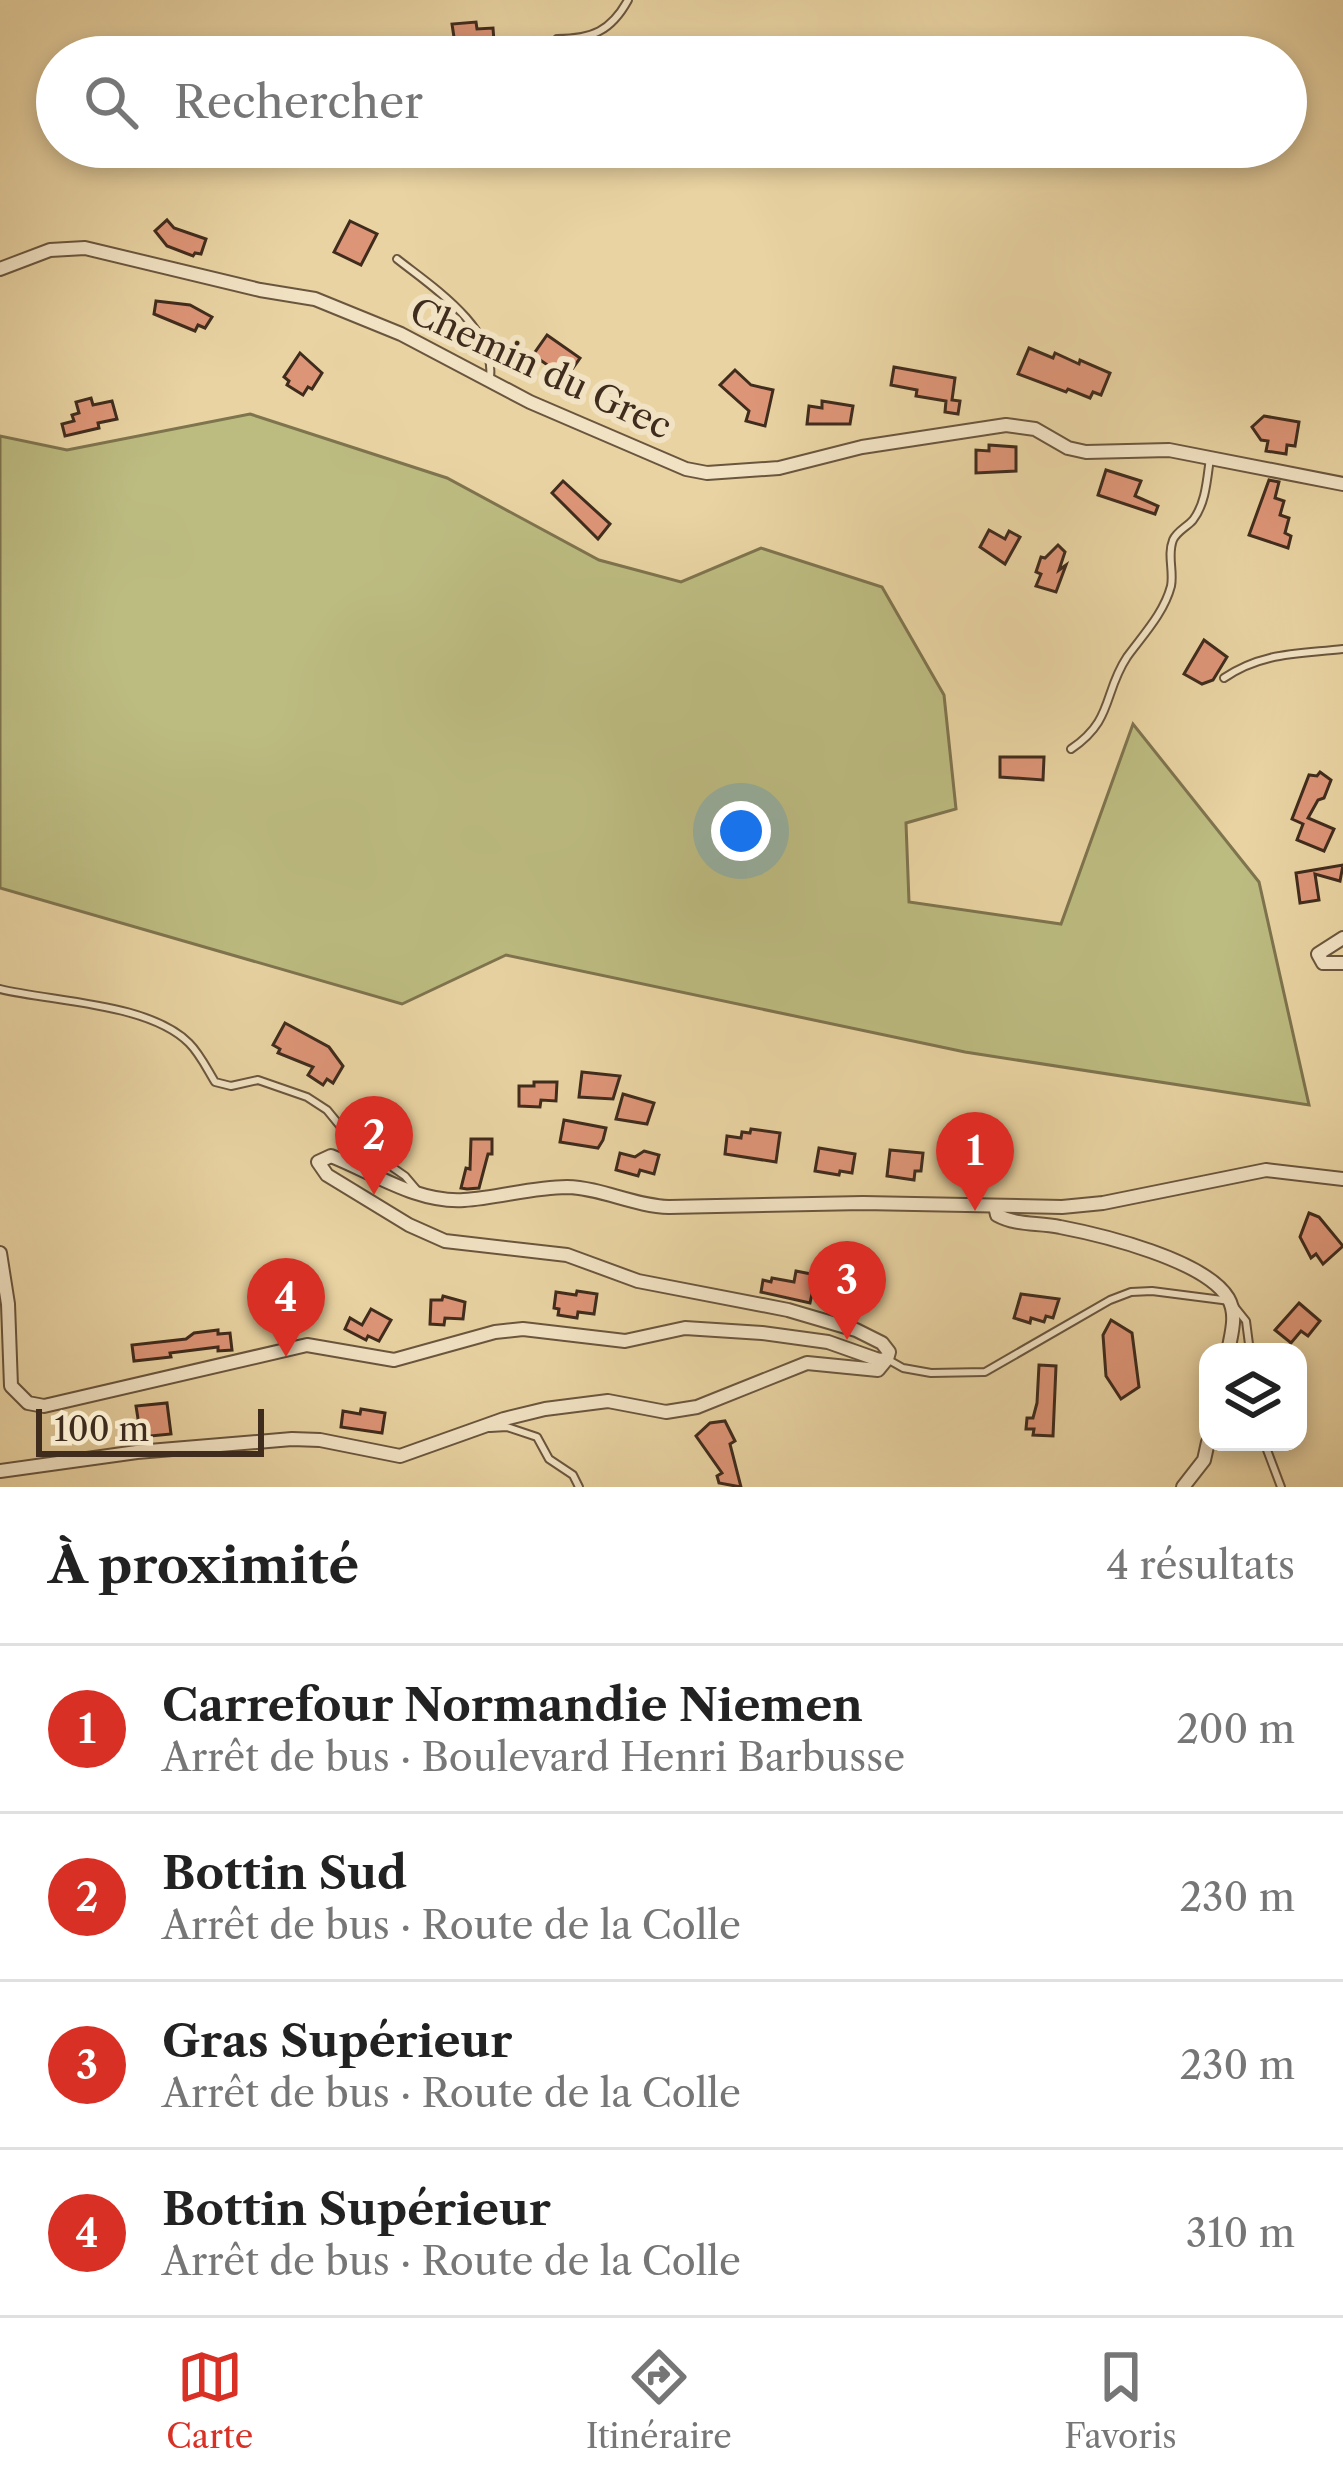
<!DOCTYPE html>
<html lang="fr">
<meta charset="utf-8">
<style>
body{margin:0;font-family:"Libre Caslon Text",serif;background:#f2f2f2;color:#222}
.controls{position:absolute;right:36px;bottom:36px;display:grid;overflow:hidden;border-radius:24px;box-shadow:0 6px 18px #0003}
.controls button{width:108px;height:108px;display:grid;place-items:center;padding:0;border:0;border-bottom:3px solid #e0e0e0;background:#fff;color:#222;font:60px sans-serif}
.scale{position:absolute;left:36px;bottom:30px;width:228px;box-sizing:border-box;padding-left:12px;border:6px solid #402c1d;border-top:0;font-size:33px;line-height:42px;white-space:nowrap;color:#402c1d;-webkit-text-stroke:9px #f1e2c3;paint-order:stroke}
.you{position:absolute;left:741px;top:831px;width:42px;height:42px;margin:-30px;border:9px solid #fff;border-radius:50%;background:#1a73e8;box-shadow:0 0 0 18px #1a73e833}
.badge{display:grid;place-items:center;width:78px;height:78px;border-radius:50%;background:#d93025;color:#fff;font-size:39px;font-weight:700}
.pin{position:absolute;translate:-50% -99px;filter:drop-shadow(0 3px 6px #0008)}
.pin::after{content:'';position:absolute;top:63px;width:42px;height:36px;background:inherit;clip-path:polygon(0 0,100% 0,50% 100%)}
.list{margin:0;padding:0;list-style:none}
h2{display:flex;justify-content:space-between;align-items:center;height:156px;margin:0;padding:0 48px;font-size:51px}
h2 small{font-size:39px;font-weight:400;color:#767676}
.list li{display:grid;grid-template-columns:78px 1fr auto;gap:36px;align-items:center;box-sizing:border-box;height:168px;padding:0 48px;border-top:3px solid #e0e0e0}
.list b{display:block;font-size:45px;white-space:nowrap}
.list p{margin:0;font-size:39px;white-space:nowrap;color:#767676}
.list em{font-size:39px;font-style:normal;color:#767676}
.icon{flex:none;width:66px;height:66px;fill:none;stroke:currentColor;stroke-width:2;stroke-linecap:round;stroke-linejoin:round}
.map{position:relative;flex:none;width:1343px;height:1487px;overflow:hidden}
.search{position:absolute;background:#fff;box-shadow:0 6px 18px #0003;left:36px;right:36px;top:36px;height:132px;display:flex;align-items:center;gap:30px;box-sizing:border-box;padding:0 42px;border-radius:66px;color:#767676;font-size:45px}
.sheet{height:828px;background:#fff}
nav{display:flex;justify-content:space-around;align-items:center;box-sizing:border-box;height:168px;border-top:3px solid #e0e0e0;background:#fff;font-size:33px;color:#767676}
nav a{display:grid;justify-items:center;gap:6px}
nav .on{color:#d93025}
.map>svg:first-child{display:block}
.green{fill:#bcbb80;stroke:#7e744e;stroke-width:3}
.building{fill:#dd9577;stroke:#402c1d;stroke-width:3}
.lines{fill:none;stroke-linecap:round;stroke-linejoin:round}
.lane-casing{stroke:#6a563e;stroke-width:10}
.street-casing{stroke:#6a563e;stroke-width:16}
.lane{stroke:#f1e2c3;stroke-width:6}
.street{stroke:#f1e2c3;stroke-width:12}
.labels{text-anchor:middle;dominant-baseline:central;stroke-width:12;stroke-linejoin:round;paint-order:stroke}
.street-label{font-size:36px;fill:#402c1d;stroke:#f1e2c3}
</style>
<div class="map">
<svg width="1343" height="1487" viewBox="0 0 1343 1487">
<rect width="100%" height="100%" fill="#e9d3a2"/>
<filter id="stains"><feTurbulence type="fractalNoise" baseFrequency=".00167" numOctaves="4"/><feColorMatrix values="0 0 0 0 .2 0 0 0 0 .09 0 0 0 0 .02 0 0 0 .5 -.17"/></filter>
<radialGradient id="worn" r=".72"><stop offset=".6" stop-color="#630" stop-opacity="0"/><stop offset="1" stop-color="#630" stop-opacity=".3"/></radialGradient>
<polygon class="green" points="250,414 447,478 599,560 681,582 761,548 882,587 944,695 956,809 906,823 909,902 1061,924 1133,724 1259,882 1309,1105 965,1052 506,955 402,1004 0,888 0,436 67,450"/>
<g class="building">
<polygon points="476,22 477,29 493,28 495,55 457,57 452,24"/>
<polygon points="167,220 174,228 206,239 201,254 195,253 193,256 167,246 155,231"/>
<polygon points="350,221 377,234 361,265 334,252"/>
<polygon points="156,301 190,305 212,317 205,328 198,325 195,331 154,314"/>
<polygon points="547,335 580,358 566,378 533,355"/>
<polygon points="1029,348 1053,358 1055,353 1079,364 1080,360 1110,373 1101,395 1093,392 1090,398 1068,389 1066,392 1018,374"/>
<polygon points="300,353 322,373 312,389 308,387 303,395 287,385 289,381 284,377"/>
<polygon points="894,367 955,378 952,400 960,401 958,414 945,412 946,401 916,396 917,390 891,385"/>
<polygon points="735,370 751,385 773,390 765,426 746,421 749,411 720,385"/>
<polygon points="91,398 93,405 112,401 117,419 98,423 99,428 65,436 62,424 74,421 72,415 79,413 76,402"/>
<polygon points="822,401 853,406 850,424 807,424 809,406 822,408"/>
<polygon points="1264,416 1299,422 1295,446 1287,445 1286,454 1266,451 1268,441 1261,440 1252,427"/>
<polygon points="989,445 1016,447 1016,471 976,473 976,450 989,451"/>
<polygon points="1106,470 1141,481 1135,496 1158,506 1155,514 1098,495"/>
<polygon points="1269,480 1279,482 1275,498 1284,501 1280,515 1289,518 1285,533 1291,536 1288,548 1249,535"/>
<polygon points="563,481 610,524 598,539 552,493"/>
<polygon points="989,530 1005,539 1009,531 1020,537 1005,564 980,547"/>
<polygon points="1058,545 1065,552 1059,570 1066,565 1056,592 1036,586 1041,574 1036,572 1041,557 1045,558"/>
<polygon points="1204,640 1227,657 1213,680 1202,684 1184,674"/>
<polygon points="1000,757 1044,757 1043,780 1000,777"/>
<polygon points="1320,772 1331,780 1324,798 1318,800 1308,818 1334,829 1324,851 1297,840 1303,824 1292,819 1309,775 1317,776"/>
<polygon points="1343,865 1340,881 1315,874 1319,900 1300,903 1296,873"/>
<polygon points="285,1023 329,1047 343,1066 333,1083 327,1079 323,1085 308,1075 313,1067 278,1053 280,1049 273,1045"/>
<polygon points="582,1072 620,1076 613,1099 579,1097"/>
<polygon points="534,1082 557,1082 556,1101 541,1100 540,1107 519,1106 519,1086 534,1086"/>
<polygon points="623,1094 654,1103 647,1124 616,1119"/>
<polygon points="564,1120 606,1128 603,1140 598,1148 560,1142"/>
<polygon points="751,1129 780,1133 776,1162 725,1154 727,1136 741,1138 742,1132 750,1133"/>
<polygon points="471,1139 492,1139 492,1154 488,1154 479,1188 467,1189 461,1188 466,1168 470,1169"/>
<polygon points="972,1145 994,1145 994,1154 1002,1154 1002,1172 972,1171"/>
<polygon points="819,1148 855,1154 852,1173 840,1171 839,1175 815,1171"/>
<polygon points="890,1150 923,1153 921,1171 915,1171 914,1180 887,1176"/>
<polygon points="644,1151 659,1155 654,1174 640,1170 638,1176 616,1170 620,1153 635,1157"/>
<polygon points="1309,1213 1319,1217 1343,1246 1323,1264 1316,1254 1311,1258 1300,1237"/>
<polygon points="796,1271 816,1275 810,1303 761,1292 763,1280 771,1282 772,1278 794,1282"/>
<polygon points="577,1291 597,1294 594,1314 578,1312 577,1318 558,1315 559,1309 554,1308 556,1292 576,1295"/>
<polygon points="1021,1294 1059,1299 1053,1318 1046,1316 1044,1322 1031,1318 1030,1323 1014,1318"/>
<polygon points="443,1296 465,1302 463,1319 445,1318 444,1325 430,1324 431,1300 442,1300"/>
<polygon points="1299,1303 1320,1321 1308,1336 1301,1331 1291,1343 1275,1330"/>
<polygon points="371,1309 391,1320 379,1341 368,1336 366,1340 345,1329 350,1318 362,1325"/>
<polygon points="1111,1320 1132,1333 1139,1387 1121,1399 1106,1376 1103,1335"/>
<polygon points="218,1330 218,1334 230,1333 232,1350 218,1351 218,1347 170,1353 171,1357 134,1361 132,1345 186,1339 194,1333"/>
<polygon points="1039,1365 1056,1366 1053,1436 1033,1435 1034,1429 1026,1429 1027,1418 1033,1418 1037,1403"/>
<polygon points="167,1403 171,1434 120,1439 119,1427 139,1425 136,1406"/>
<polygon points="361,1409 385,1413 382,1433 341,1427 343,1411 360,1414"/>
<polygon points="725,1421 735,1441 730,1444 741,1487 719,1483 717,1476 722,1473 696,1436 710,1423"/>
</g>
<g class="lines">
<defs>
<g id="lane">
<path d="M557,39C592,39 611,31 628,0"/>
<path d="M397,259C431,286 496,327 490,378"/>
<path d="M1224,678C1262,652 1299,654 1343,649"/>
<path d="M1071,749C1114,720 1103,693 1127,657C1143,635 1164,613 1171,586C1174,571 1167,555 1173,540C1177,531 1187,527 1193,520C1206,503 1207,479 1210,458"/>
<path d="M0,989C54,1002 149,1003 189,1043C200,1054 207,1069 215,1082L231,1086L258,1080L307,1097L327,1110L350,1138L405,1176L416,1189"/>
<polyline points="887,1359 903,1368 931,1373 985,1372 1110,1300 1131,1292 1152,1291 1230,1301 1246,1321 1250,1352"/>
<polyline points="490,1428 507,1427 537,1437 549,1459 573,1475 579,1487"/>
<polyline points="1264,1442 1281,1487"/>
</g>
<g id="street">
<polyline points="0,269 50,250 85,248 260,290 315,299 401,334 530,402 686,469 707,473 779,468 862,447 1006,425 1035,429 1068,448 1086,452 1169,450 1343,484"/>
<polyline points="1343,938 1318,954 1323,963 1343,963"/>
<path d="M995,1206L997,1215C1017,1226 1038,1222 1060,1227C1102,1235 1205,1260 1228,1298C1238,1315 1231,1334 1228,1352"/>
<path d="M0,1253L8,1304L11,1386L28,1403L44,1406L307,1345L394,1360L495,1332L523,1329L625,1341L685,1328L762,1333L828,1342L879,1360L887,1359L889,1352L882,1343L856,1330L788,1310L638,1281L567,1255L445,1241L409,1225L327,1175L318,1162L331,1156C374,1173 417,1203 464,1200C498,1198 533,1187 567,1187C602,1188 634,1206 669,1207L863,1203L1062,1207L1103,1203L1266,1170L1343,1179"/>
<polyline points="0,1471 137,1452 292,1439 320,1440 400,1456 504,1419 545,1409 608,1401 666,1412 697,1407 807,1363 878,1370 887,1359"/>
<polyline points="1183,1487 1204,1460 1208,1442"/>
</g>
</defs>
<use href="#lane" class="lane-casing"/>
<use href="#street" class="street-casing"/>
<use href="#lane" class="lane"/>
<use href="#street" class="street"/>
</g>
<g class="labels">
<g class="street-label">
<text transform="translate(541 368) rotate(25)">Chemin du Grec</text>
</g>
</g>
<rect width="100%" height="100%" filter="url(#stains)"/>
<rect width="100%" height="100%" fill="url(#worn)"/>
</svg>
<div class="controls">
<button><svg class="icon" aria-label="layers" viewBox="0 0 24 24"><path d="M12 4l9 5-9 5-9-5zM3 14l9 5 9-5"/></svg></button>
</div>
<div class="scale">100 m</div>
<div class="you"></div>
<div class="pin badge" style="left:975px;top:1211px">1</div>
<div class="pin badge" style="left:374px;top:1195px">2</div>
<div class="pin badge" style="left:847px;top:1340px">3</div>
<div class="pin badge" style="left:286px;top:1357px">4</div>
<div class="search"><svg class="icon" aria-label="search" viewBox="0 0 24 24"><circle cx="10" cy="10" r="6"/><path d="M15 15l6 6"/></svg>Rechercher</div>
</div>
<section class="sheet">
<h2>À proximité<small>4 résultats</small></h2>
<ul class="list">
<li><span class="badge">1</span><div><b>Carrefour Normandie Niemen</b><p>Arrêt de bus · Boulevard Henri Barbusse</p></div><em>200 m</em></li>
<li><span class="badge">2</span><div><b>Bottin Sud</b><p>Arrêt de bus · Route de la Colle</p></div><em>230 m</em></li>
<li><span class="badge">3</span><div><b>Gras Supérieur</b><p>Arrêt de bus · Route de la Colle</p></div><em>230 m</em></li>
<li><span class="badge">4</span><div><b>Bottin Supérieur</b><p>Arrêt de bus · Route de la Colle</p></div><em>310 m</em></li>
</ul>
</section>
<nav>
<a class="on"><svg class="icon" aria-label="map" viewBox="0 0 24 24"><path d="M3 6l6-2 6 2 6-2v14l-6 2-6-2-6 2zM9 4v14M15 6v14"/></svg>Carte</a>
<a><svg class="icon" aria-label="directions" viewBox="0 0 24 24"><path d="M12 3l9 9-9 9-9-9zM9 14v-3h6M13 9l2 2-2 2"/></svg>Itinéraire</a>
<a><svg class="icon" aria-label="saved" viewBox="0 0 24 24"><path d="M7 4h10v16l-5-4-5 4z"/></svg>Favoris</a>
</nav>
